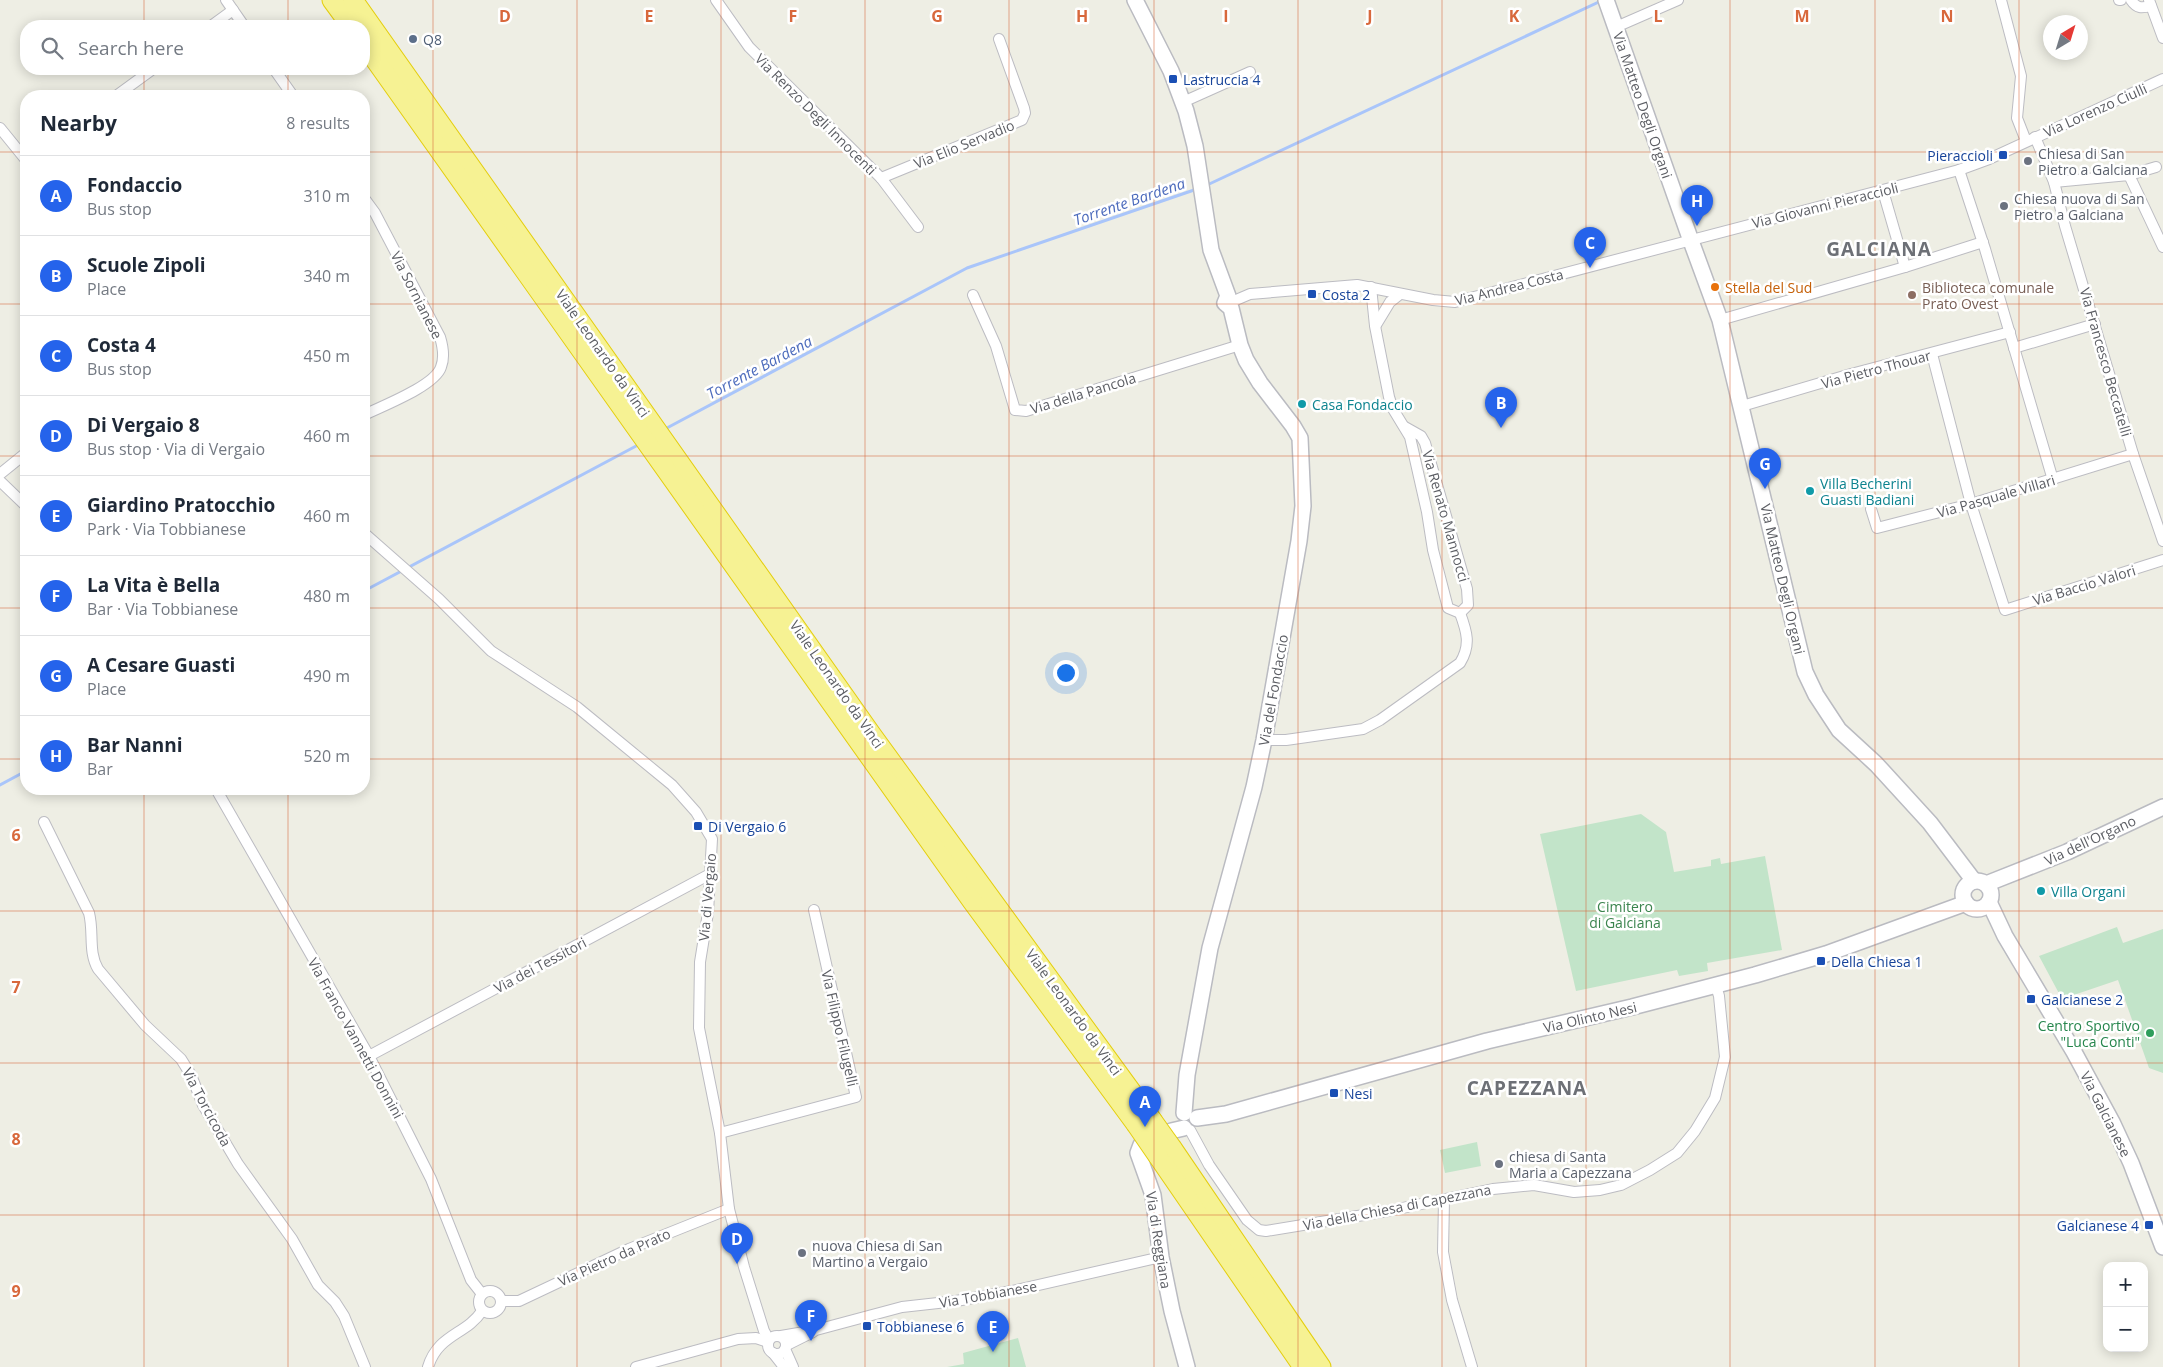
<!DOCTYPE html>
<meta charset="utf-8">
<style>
body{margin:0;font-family:"Open Sans",sans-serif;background:#f6f6f7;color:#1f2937}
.controls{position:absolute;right:15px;bottom:15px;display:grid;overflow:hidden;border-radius:10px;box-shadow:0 2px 12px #0003}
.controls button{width:45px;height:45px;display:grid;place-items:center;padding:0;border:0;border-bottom:1px solid #e0e1e3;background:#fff;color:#1f2937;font:25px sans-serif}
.compass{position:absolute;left:2043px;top:15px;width:45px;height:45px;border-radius:50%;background:#fff;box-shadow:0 2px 12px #0003;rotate:38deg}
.you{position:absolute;left:1065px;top:672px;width:18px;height:18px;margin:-12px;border:4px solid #fff;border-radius:50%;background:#1a73e8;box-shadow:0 0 0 8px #1a73e833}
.badge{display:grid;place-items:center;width:32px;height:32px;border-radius:50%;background:#2563eb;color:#fff;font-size:16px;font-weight:700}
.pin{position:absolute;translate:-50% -41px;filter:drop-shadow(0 1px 2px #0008)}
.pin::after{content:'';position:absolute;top:26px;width:18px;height:15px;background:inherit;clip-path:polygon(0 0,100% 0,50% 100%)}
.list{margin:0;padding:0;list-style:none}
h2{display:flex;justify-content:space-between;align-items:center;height:65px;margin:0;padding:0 20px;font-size:21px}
h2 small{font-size:16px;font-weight:400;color:#747a83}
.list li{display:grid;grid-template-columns:32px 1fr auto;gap:15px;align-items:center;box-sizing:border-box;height:80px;padding:0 20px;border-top:1px solid #e0e1e3}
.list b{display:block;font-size:19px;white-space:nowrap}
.list p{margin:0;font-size:16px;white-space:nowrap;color:#747a83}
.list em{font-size:16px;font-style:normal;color:#747a83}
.icon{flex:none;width:28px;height:28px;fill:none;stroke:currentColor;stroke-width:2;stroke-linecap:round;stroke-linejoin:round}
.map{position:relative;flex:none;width:2163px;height:1367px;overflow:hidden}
.search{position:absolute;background:#fff;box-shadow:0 2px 12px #0003;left:20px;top:20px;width:350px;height:55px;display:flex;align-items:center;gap:12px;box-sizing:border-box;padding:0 18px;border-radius:20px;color:#747a83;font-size:19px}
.panel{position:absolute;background:#fff;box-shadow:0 2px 12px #0003;left:20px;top:90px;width:350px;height:705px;border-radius:20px}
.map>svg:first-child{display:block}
.green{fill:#c2e4c9}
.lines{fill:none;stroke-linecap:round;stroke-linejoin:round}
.stream{stroke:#a9c5fa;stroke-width:3}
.street-casing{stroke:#bcbcc2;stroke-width:12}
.secondary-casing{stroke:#babbc1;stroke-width:18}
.highway-casing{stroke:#e4ce0e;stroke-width:21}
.street{stroke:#fff;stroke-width:10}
.secondary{stroke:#fff;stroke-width:15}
.highway{stroke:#f6f293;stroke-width:19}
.highway-bridge-casing{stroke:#e4ce0e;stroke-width:21;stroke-linecap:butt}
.highway-bridge{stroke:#f6f293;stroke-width:19}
.grid{fill:none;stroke:#d8683c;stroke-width:1;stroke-opacity:0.55}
.service-dot{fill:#5c6f8a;stroke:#fff;stroke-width:2}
.transit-dot{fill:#1a4fb4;stroke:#fff;stroke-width:2}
.worship-dot{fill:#6b7280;stroke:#fff;stroke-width:2}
.food-dot{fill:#e8710a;stroke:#fff;stroke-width:2}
.education-dot{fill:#8d6e63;stroke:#fff;stroke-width:2}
.culture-dot{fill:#0f9aa8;stroke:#fff;stroke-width:2}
.leisure-dot{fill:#2e9e5b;stroke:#fff;stroke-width:2}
.labels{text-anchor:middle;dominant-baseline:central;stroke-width:5;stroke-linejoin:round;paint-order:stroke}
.service-label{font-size:14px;fill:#4e5e75;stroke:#fff;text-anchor:start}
.transit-label{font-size:14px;fill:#164399;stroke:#fff;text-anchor:start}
.street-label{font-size:14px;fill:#5c5e64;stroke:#fff}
.worship-label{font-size:14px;fill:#5b616d;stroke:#fff;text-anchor:start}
.food-label{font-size:14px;fill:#c56008;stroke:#fff;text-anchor:start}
.education-label{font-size:14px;fill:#785e54;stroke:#fff;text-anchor:start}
.culture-label{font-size:14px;fill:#0d838f;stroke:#fff;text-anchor:start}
.park-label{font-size:14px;fill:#3b844e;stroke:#fff}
.leisure-label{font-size:14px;fill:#27864d;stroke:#fff;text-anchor:end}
.water-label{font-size:15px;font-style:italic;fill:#4c6bbc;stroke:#fff}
.district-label{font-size:19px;font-weight:bold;letter-spacing:1px;fill:#6d7076;stroke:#fff}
.grid-label{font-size:16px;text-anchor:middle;font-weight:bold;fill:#d8683c;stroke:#fff;stroke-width:5;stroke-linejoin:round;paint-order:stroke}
</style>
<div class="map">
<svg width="2163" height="1367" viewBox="0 0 2163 1367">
<rect width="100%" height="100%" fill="#eeeee4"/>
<g class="green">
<polygon points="1641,814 1666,832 1674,872 1711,866 1711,860 1720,858 1721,864 1765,856 1782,950 1707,963 1708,971 1679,976 1677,970 1576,991 1540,834"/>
<polygon points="2117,927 2123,943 2163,929 2163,1073 2149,1068 2118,980 2062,999 2039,956"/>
<polygon points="1477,1142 1481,1166 1445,1173 1440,1150"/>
<polygon points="1018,1338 1026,1367 947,1367 964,1364 963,1353"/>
</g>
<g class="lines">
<g class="stream">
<polyline points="1205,186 1601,1"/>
<polyline points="665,429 967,268 1197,189"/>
<polyline points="364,591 638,445"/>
<polyline points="0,785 26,771"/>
</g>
<defs>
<g id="street">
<polyline points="226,0 244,26"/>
<polyline points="716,0 749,47 881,178 918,227"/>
<polyline points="2001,0 2021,76 2017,118 2026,141"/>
<polyline points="2119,0 2121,0"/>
<path d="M2131,0C2137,9 2142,8 2151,6"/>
<polyline points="2149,0 2163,38"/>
<polyline points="211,26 233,10"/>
<polyline points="1616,27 1678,0"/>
<polyline points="274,69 293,96"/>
<polyline points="116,96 153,69"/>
<polyline points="1183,102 1250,72"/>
<polyline points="0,128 26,160"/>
<polyline points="2035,137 2054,182 2065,226 2133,454 2163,541"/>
<polyline points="1959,170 1985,249 2053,480"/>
<polyline points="2129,175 2156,167"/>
<polyline points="881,178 1022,120 1025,113 1024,108 999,39"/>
<polyline points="2054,182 2129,175 2163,247"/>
<polyline points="1883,191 1905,267"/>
<path d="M364,198L375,213L440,337C443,347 445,357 441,367C435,386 382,406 364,415"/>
<polyline points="1371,287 1375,326 1389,397 1393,409 1410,437 1427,512 1433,550 1448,608 1460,613"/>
<polyline points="973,295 996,346 1015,410 1026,411 1240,345"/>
<polyline points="1236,300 1250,294 1357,285 1433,300 1455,302 1959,170 1989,159 2163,79"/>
<polyline points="1720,320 1905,267 1983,242"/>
<polyline points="1376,325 1390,302 1400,294"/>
<polyline points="2014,348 2095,324"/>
<polyline points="1932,354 1971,504 2005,610 2163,560"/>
<polyline points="1742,406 1851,374 2010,332"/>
<polyline points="1405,427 1421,436 1425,443 1467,589 1468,605 1460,613"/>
<polyline points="0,474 26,453"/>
<polyline points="0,481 26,506"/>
<polyline points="1871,509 1877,528 1971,504 2133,454"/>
<polyline points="364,533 439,599 491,651 577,707 672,785 696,812 712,839 708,913 700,962 699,1028 720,1133 729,1209 744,1267 764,1331 769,1340"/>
<path d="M1264,740H1286L1363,729L1380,720L1460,663C1471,645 1467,632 1460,613"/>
<polyline points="216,789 369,1056 431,1179 471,1280 482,1294"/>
<path d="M44,822L89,913C94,932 88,952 98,969L145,1025L181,1059L191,1075L203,1105L238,1164L292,1239L318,1285L335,1302L344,1316L365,1367"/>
<polyline points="369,1056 712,873"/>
<polyline points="1190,1130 1209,1165 1247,1220 1259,1230 1266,1231 1388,1211 1493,1189 1534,1185 1574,1192 1600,1190 1621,1185 1650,1170 1677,1153 1695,1131 1715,1098 1725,1057 1719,996 1716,986"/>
<polyline points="720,1133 856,1097 814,910"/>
<polyline points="1444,1200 1443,1252 1452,1300 1472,1367"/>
<circle cx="490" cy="1302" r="11"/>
<polyline points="501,1301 519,1301 629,1249 729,1209"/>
<circle cx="777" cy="1345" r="9"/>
<polyline points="781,1336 816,1330 902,1307 956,1301 1012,1291 1161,1257"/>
<polyline points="787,1345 813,1332"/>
<polyline points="785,1349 793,1367"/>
<polyline points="773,1353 784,1367"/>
<path d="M428,1367C438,1334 466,1335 482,1311"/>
<polyline points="636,1367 738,1339 756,1338 768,1342"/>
</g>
<g id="secondary">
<polyline points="1135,0 1171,71 1186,111 1195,146 1211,250 1228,296 1225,303 1231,308 1240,345 1246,360 1260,383 1293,426 1300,438 1303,506 1299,541 1264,740 1254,787 1210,948 1187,1075 1184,1113"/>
<polyline points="1606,0 1691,241 1720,320 1805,672 1816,695 1839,730 1876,764 1930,823 1974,881"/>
<circle cx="1977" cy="895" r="14"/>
<polyline points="1986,884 2067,852 2163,807"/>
<polyline points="1989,902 2005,936 2074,1052 2112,1122 2131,1163 2163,1247"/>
<polyline points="1197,1118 1226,1114 1487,1041 1632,1007 1755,975 1826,954 1966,903"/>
<path d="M1184,1128C1168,1131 1153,1136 1141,1145L1138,1153L1153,1195L1161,1257L1172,1311L1187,1367"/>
</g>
<g id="highway">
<polyline points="332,0 351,26"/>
<polyline points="353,0 871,734 1152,1120"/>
<polyline points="364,44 972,901 1136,1124"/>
<polyline points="1172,1148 1321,1367"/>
<polyline points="1158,1156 1303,1367"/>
</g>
</defs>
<use href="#street" class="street-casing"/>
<use href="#secondary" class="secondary-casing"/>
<use href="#highway" class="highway-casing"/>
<use href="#street" class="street"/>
<use href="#secondary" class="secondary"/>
<use href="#highway" class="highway"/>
<defs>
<g id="highway-bridge">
<polyline points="1152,1120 1172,1148"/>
<polyline points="1136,1124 1158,1156"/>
</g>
</defs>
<use href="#highway-bridge" class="highway-bridge-casing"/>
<use href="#highway-bridge" class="highway-bridge"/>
</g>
<path class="grid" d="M144,0V26M288,0V26M433,0V1367M577,0V1367M721,0V1367M865,0V1367M1009,0V1367M1154,0V1367M1298,0V1367M1442,0V1367M1586,0V1367M1730,0V1367M1875,0V1367M2019,0V1367M144,69V96M288,69V96M0,152H26M364,152H2163M0,304H26M364,304H2163M0,456H26M364,456H2163M0,608H26M364,608H2163M0,759H26M364,759H2163M144,789V1367M288,789V1367M0,911H2163M0,1063H2163M0,1215H2163"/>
<circle class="service-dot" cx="413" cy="39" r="5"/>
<g class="transit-dot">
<rect x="1168" y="74" width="10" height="10" rx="2.5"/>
<rect x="1998" y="150" width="10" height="10" rx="2.5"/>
<rect x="1307" y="289" width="10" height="10" rx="2.5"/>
<rect x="693" y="821" width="10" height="10" rx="2.5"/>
<rect x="1816" y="956" width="10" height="10" rx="2.5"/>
<rect x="2026" y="994" width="10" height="10" rx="2.5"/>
<rect x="1329" y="1088" width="10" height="10" rx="2.5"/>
<rect x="2144" y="1220" width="10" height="10" rx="2.5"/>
<rect x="862" y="1321" width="10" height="10" rx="2.5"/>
</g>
<g class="worship-dot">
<circle cx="2028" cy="161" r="5"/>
<circle cx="2004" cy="206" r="5"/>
<circle cx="1499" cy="1164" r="5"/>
<circle cx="802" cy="1253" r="5"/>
</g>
<circle class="food-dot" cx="1715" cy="287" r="5"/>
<circle class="education-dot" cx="1912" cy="295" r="5"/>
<g class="culture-dot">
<circle cx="1302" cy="404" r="5"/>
<circle cx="1810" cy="491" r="5"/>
<circle cx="2041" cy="891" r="5"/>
</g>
<circle class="leisure-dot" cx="2150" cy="1033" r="5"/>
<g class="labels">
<g class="service-label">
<text x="423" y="39">Q8</text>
</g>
<g class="transit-label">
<text x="1183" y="79">Lastruccia 4</text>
<text x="1993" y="155" text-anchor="end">Pieraccioli</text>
<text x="1322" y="294">Costa 2</text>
<text x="708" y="826">Di Vergaio 6</text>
<text x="1831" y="961">Della Chiesa 1</text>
<text x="2041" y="999">Galcianese 2</text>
<text x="1344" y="1093">Nesi</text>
<text x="2139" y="1225" text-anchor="end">Galcianese 4</text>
<text x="877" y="1326">Tobbianese 6</text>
</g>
<g class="street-label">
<text transform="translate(1643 105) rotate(71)">Via Matteo Degli Organi</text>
<text transform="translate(2095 110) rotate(-24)">Via Lorenzo Ciulli</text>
<text transform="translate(816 114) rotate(45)">Via Renzo Degli Innocenti</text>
<text transform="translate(964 144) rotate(-22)">Via Elio Servadio</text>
<text transform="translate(1825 205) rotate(-14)">Via Giovanni Pieraccioli</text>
<text transform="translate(1509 287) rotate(-14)">Via Andrea Costa</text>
<text transform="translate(417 295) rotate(63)">Via Sornianese</text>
<text transform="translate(603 353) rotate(55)">Viale Leonardo da Vinci</text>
<text transform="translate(2106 362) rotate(74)">Via Francesco Beccatelli</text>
<text transform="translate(1876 369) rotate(-15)">Via Pietro Thouar</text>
<text transform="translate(1083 393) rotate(-17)">Via della Pancola</text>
<text transform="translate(1996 496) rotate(-16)">Via Pasquale Villari</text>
<text transform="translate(1446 516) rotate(74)">Via Renato Mannocci</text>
<text transform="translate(1783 579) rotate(77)">Via Matteo Degli Organi</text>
<text transform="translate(2084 585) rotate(-17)">Via Baccio Valori</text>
<text transform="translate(837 684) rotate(55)">Viale Leonardo da Vinci</text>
<text transform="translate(1273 690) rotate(-80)">Via del Fondaccio</text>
<text transform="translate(2090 840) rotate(-25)">Via dell'Organo</text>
<text transform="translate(707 897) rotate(-85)">Via di Vergaio</text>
<text transform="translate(540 965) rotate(-28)">Via dei Tessitori</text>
<text transform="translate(1074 1012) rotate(54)">Viale Leonardo da Vinci</text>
<text transform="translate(1590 1017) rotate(-13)">Via Olinto Nesi</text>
<text transform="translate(840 1028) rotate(77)">Via Filippo Filugelli</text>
<text transform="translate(356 1038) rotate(61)">Via Franco Vannetti Donnini</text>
<text transform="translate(207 1107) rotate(62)">Via Torcicoda</text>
<text transform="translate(2106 1114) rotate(63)">Via Galcianese</text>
<text transform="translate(1397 1207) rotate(-11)">Via della Chiesa di Capezzana</text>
<text transform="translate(1159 1240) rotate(81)">Via di Reggiana</text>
<text transform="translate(614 1257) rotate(-24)">Via Pietro da Prato</text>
<text transform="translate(988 1294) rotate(-10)">Via Tobbianese</text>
</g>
<g class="worship-label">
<text x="2038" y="153">Chiesa di San<tspan x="2038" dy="16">Pietro a Galciana</tspan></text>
<text x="2014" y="198">Chiesa nuova di San<tspan x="2014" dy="16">Pietro a Galciana</tspan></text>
<text x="1509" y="1156">chiesa di Santa<tspan x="1509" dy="16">Maria a Capezzana</tspan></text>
<text x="812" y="1245">nuova Chiesa di San<tspan x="812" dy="16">Martino a Vergaio</tspan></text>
</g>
<g class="food-label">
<text x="1725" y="287">Stella del Sud</text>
</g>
<g class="education-label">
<text x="1922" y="287">Biblioteca comunale<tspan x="1922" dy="16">Prato Ovest</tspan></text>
</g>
<g class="culture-label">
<text x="1312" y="404">Casa Fondaccio</text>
<text x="1820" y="483">Villa Becherini<tspan x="1820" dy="16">Guasti Badiani</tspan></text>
<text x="2051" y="891">Villa Organi</text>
</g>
<g class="park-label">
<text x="1625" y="906">Cimitero<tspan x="1625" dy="16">di Galciana</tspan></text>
</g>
<g class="leisure-label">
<text x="2140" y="1025">Centro Sportivo<tspan x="2140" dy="16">"Luca Conti"</tspan></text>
</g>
<g class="water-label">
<text transform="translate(1129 201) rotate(-19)">Torrente Bardena</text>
<text transform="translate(759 367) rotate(-28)">Torrente Bardena</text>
</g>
<g class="district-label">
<text x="1879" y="249">GALCIANA</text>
<text x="1527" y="1088">CAPEZZANA</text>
</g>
</g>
<g class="grid-label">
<text x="505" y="22">D</text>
<text x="649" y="22">E</text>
<text x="793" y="22">F</text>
<text x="937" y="22">G</text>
<text x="1082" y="22">H</text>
<text x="1226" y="22">I</text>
<text x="1370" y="22">J</text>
<text x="1514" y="22">K</text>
<text x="1658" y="22">L</text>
<text x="1802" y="22">M</text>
<text x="1947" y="22">N</text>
<text x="16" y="841">6</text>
<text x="16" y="993">7</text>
<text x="16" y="1145">8</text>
<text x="16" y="1297">9</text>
</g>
</svg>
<div class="controls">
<button>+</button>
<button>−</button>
</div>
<svg class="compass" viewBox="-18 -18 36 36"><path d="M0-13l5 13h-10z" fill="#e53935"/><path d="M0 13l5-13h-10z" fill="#747a83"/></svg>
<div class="you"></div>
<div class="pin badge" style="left:1145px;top:1127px">A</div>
<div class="pin badge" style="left:1501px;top:428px">B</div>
<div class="pin badge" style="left:1590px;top:268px">C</div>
<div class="pin badge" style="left:737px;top:1264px">D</div>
<div class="pin badge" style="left:993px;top:1352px">E</div>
<div class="pin badge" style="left:811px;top:1341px">F</div>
<div class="pin badge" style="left:1765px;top:489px">G</div>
<div class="pin badge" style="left:1697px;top:226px">H</div>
<div class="search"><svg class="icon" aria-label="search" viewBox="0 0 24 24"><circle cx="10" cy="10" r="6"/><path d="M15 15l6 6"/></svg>Search here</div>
<section class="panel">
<h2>Nearby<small>8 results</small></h2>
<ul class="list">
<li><span class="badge">A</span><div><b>Fondaccio</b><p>Bus stop</p></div><em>310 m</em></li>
<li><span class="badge">B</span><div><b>Scuole Zipoli</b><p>Place</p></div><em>340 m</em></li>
<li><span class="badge">C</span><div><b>Costa 4</b><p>Bus stop</p></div><em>450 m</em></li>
<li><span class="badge">D</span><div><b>Di Vergaio 8</b><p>Bus stop · Via di Vergaio</p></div><em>460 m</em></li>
<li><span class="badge">E</span><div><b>Giardino Pratocchio</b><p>Park · Via Tobbianese</p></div><em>460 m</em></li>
<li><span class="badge">F</span><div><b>La Vita è Bella</b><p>Bar · Via Tobbianese</p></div><em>480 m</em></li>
<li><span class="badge">G</span><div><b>A Cesare Guasti</b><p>Place</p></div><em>490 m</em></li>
<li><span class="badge">H</span><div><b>Bar Nanni</b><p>Bar</p></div><em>520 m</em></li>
</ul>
</section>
</div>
